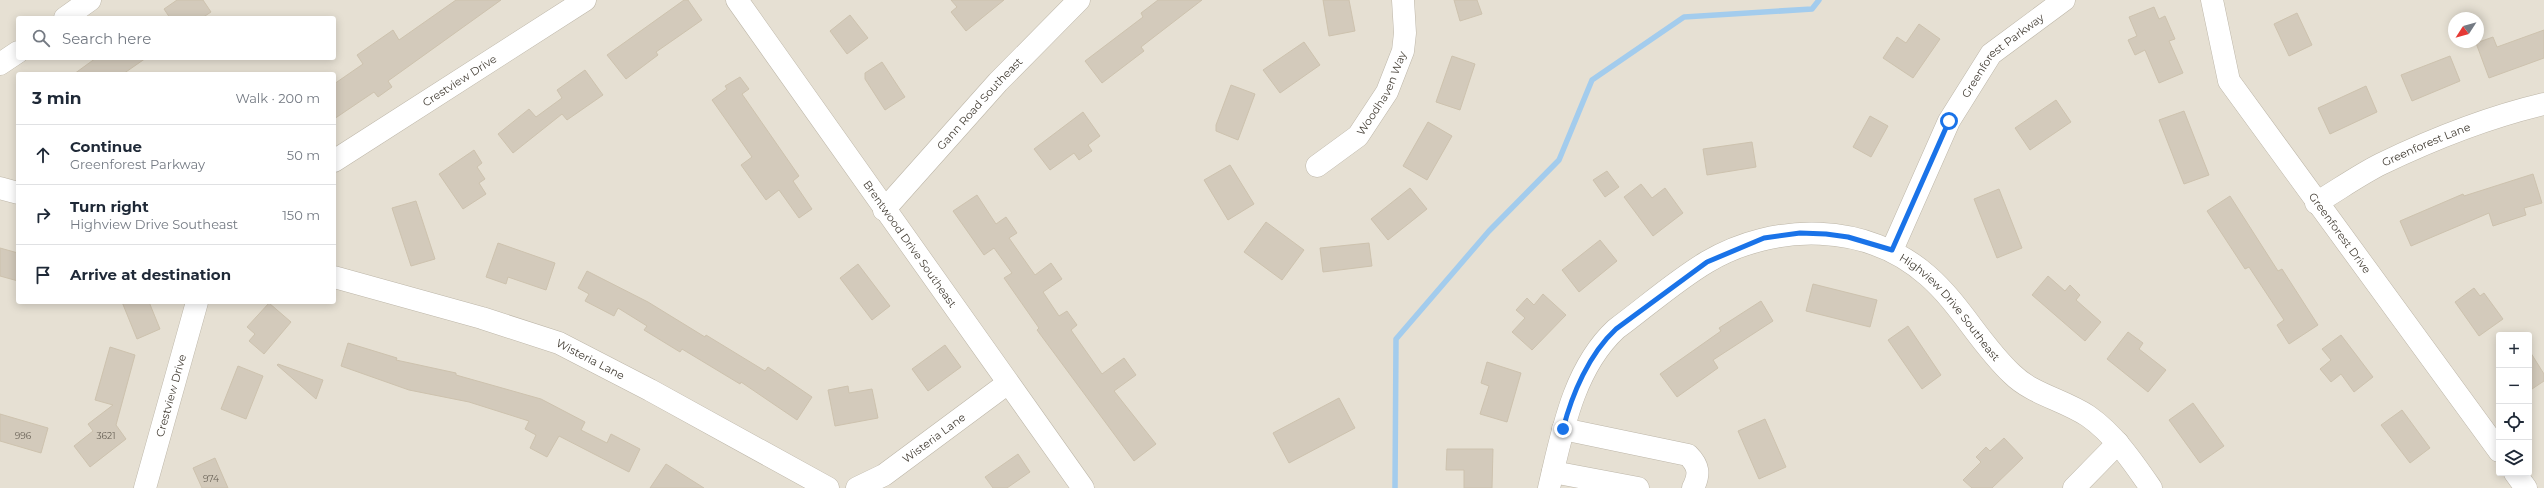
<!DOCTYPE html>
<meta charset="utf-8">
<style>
body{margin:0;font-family:Montserrat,sans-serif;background:#f2f2f3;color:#1f2937}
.controls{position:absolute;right:12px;bottom:12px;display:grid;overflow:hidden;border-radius:4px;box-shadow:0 2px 10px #0003}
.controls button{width:36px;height:36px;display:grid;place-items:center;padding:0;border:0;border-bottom:1px solid #e0e1e3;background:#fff;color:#1f2937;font:20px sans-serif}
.compass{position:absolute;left:2448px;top:12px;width:36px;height:36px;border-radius:50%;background:#fff;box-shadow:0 2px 10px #0003;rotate:234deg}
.stop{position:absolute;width:12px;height:12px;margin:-9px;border:3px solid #1a73e8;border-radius:50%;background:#fff}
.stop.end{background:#1a73e8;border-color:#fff;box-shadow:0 1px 4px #0008}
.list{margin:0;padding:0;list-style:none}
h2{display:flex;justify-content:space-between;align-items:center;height:52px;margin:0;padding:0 16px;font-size:17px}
h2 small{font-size:13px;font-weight:400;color:#747a83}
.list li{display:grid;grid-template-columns:26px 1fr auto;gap:12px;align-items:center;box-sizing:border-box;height:60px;padding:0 16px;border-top:1px solid #e0e1e3}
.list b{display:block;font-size:15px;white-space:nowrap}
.list p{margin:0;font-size:13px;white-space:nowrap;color:#747a83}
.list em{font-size:13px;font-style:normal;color:#747a83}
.icon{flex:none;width:22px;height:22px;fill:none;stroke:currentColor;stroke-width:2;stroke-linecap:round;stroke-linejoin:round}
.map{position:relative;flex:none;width:2544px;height:488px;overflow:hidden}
.search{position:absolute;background:#fff;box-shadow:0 2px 10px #0003;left:16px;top:16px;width:320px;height:44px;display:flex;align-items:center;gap:10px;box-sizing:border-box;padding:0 14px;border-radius:4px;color:#747a83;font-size:15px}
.panel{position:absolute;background:#fff;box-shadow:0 2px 10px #0003;left:16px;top:72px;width:320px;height:232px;border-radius:4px}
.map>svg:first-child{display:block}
.residential{fill:#e6e0d3;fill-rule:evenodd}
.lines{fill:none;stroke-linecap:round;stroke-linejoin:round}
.stream{stroke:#a3cced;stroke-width:5.5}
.building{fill:#d3cabb;stroke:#cdc2ae}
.minor-casing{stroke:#bdb6a8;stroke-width:23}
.minor{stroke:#fff;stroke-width:22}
.route{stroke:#1a73e8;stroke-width:5}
.labels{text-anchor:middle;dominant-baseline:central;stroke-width:3.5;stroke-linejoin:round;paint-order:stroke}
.number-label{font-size:9px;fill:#686156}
.street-label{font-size:11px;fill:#443e35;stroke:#fff}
</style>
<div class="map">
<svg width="2544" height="488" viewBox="0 0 2544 488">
<rect width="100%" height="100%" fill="#f2eee5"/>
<path class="residential" d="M0,0H2544V488H0ZM18,18H334V58H18ZM2454,18H2478V42H2454ZM18,74H334V302H18ZM2499,335H2529V473H2499Z"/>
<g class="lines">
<polyline class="stream" points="1395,488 1396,339 1489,231 1559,160 1592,80 1684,17 1812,9 1819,0"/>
</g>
<g class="building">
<polygon points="177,0 203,0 211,12 202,18 170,18 164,9"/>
<polygon points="456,0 501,0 388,81 392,87 378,97 374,92 334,119 334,84 363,64 357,55 393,30 399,40"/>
<polygon points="684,0 688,0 702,20 656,52 658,55 626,79 607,55"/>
<polygon points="951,0 1004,0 966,31 951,12 957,7"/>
<polygon points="1158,0 1202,0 1141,47 1144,51 1102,83 1085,61 1143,17 1141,13"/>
<polygon points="1323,0 1349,0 1355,31 1329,36"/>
<polygon points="1454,0 1477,0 1482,14 1460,21"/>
<polygon points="2154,7 2159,19 2165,16 2175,39 2169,41 2183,73 2159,83 2145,50 2135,55 2128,40 2137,36 2129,17"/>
<polygon points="2297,13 2312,45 2289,56 2274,24"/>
<polygon points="850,15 868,38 847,54 830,31"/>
<polygon points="1919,24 1940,39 1913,78 1883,58 1897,37 1906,43"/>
<polygon points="2544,30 2544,58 2489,78 2476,43 2493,37 2497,47"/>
<polygon points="1304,42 1320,65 1280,93 1263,70"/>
<polygon points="1452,56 1475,64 1460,110 1436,102"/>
<polygon points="2450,56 2460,81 2412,101 2401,75"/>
<polygon points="96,58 146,58 123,74 74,74"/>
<polygon points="882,62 905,97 885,110 865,79 865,73"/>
<polygon points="585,70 603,95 567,120 562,114 513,153 498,134 529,109 536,117 562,98 557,90"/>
<polygon points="740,77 749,89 742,94 799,176 793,181 812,209 799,218 779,190 766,200 741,165 752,157 712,100 727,89 725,86"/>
<polygon points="1231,85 1255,94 1238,140 1216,131 1216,125"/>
<polygon points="2366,86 2377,112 2330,134 2318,108"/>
<polygon points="2056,100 2071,122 2030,150 2015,128"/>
<polygon points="2184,111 2209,175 2184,184 2159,120"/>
<polygon points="1083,112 1100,136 1088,145 1092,151 1079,160 1074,153 1050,170 1034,149"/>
<polygon points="1870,116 1888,126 1871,157 1853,147"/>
<polygon points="1428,122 1452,136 1427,180 1403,166"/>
<polygon points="1752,142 1756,167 1707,175 1703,149"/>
<polygon points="474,150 482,163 477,167 485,179 479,183 486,194 463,209 439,174"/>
<polygon points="1230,165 1254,204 1228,220 1204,180"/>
<polygon points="1607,171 1619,187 1605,197 1593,180"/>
<polygon points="2533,174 2542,203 2524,208 2526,215 2493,226 2489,213 2411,246 2400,221 2463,194 2464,196"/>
<polygon points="1641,184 1652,198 1665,188 1683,213 1653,236 1624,197"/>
<polygon points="1410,188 1427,209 1388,240 1371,219"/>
<polygon points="1999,189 2022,248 1997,258 1974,199"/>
<polygon points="977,195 996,224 1006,217 1017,233 1009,238 1035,275 1051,263 1062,279 1043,292 1059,316 1067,311 1077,325 1071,330 1102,374 1124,358 1136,375 1114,391 1156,444 1134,461 1037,330 1039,328 1004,278 1012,273 994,248 984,255 953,211"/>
<polygon points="2230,196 2278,271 2282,269 2318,325 2289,344 2277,325 2284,320 2249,267 2245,269 2207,211"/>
<polygon points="416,201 435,259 411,266 392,208"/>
<polygon points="1266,222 1304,250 1282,280 1244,252"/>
<polygon points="1600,240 1617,261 1579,292 1562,270"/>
<polygon points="498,243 555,263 546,290 508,277 506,284 486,277"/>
<polygon points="1369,243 1372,266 1323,272 1320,248"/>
<polygon points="0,248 18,253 18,281 0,276"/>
<polygon points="858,264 890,306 872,320 840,278"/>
<polygon points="587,271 648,302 705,337 706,335 765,371 768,367 812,397 797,420 741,382 740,384 682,349 680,352 644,330 647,326 618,308 614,316 585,301 589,294 578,288"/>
<polygon points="2048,276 2065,291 2070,285 2080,295 2076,300 2101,322 2085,341 2032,295"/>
<polygon points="1813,284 1877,300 1870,327 1806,311"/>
<polygon points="2474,288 2480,296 2484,293 2503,319 2479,336 2455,302"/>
<polygon points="1543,294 1566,315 1532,350 1512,332 1525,318 1516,310 1527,298 1534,305"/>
<polygon points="1761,301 1773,321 1713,360 1718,368 1677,397 1660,374 1721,331 1719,328"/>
<polygon points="122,302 149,302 160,329 137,339"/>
<polygon points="269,303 291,322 264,354 249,341 255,334 247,327"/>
<polygon points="1908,326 1941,375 1922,389 1888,340"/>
<polygon points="2128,332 2143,343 2139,349 2166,370 2148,392 2107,359"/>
<polygon points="2341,335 2373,377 2354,392 2341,374 2331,382 2320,369 2331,360 2322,349"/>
<polygon points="348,343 397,358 396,360 456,373 456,375 541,399 585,422 581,430 607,443 611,434 640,449 629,472 559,436 547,457 530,448 536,435 525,429 529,421 469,402 409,390 341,366"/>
<polygon points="945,345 961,367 928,391 912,369"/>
<polygon points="110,347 135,355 116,425 126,439 90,467 74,446 93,431 88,424 113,405 95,400"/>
<polygon points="2529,350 2544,374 2544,381 2529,391"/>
<polygon points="1487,362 1521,373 1507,422 1480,414 1489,386 1481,383"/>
<polygon points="278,364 323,380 316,399 277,365"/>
<polygon points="238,366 263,376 246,419 221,409"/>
<polygon points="848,386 849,393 872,389 878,418 835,426 828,390"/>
<polygon points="1339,398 1355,428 1289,463 1273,433"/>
<polygon points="2193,403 2224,446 2200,463 2169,420"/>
<polygon points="2402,410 2430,448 2410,463 2381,425"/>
<polygon points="0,414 48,428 41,453 0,441"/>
<polygon points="1765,419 1786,467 1759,479 1738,431"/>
<polygon points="2004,438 2023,458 1992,488 1972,488 1963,480 1981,462 1976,457 1986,447 1990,451"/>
<polygon points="1447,449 1493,449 1492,488 1464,488 1464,470 1446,470"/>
<polygon points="1018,454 1030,472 1007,488 993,488 985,477"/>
<polygon points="215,458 228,488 202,488 193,468"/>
<polygon points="666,464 704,488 650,488"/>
</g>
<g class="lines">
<defs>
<g id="minor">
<path id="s1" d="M737,0L1083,488"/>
<path id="s2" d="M2212,0L2229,81L2499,451"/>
<polyline points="65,18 90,0"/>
<polyline points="0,64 18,52"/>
<path id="s3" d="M334,161L585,0"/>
<path id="s4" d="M1317,166L1358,136L1387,92L1403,51L1405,33L1403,0"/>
<polyline points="0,188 18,193"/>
<path id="s5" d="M2316,203C2338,190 2359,175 2381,164C2433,139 2489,117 2544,104"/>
<path id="s6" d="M884,210L998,82L1079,0"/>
<path id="s7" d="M1892,250L1949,121L1991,54L2064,0"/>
<path id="s8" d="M334,277L482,318L559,343L650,390L828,488"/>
<path d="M1563,429L1688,455C1699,466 1700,474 1693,488"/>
<polyline points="1553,472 1638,488"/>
<polyline points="2515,473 2526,488"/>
<path id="s9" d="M145,488L197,302"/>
<path id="s10" d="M857,488L884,475L1008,383"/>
<path id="s11" d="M1549,488C1562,433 1573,369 1616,329C1646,307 1675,281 1707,262C1775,222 1867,222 1928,276C1961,305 1980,344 2012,374C2032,394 2064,400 2088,416C2114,434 2133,462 2151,488"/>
<polyline points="2074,488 2118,443"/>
</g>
</defs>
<use href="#minor" class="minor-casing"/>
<use href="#minor" class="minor"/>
</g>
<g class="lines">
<path class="route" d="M1563,429C1572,394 1589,354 1616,329L1707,262L1764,238L1800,233L1826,234L1848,237L1892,250L1949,121"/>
</g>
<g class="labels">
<g class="number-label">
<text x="23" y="435">996</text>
<text x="106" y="435">3621</text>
<text x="211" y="478">974</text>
</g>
<g class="street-label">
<text stroke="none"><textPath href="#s7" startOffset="227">Greenforest Parkway</textPath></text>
<text stroke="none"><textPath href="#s3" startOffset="149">Crestview Drive</textPath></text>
<text stroke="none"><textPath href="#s4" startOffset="100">Woodhaven Way</textPath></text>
<text stroke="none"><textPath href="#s6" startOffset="143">Gann Road Southeast</textPath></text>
<text stroke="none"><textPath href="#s5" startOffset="125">Greenforest Lane</textPath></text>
<text stroke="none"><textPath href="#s2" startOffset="271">Greenforest Drive</textPath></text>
<text stroke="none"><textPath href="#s1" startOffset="299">Brentwood Drive Southeast</textPath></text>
<text stroke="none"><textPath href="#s11" startOffset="562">Highview Drive Southeast</textPath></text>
<text stroke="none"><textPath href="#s8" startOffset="270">Wisteria Lane</textPath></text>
<text stroke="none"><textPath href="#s9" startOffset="96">Crestview Drive</textPath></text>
<text stroke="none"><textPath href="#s10" startOffset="92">Wisteria Lane</textPath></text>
</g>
</g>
</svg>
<div class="controls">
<button>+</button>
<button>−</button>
<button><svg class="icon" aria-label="locate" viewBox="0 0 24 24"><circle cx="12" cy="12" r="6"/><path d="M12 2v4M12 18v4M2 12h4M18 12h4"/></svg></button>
<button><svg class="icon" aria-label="layers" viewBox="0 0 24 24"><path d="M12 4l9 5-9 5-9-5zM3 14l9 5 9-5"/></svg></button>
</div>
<svg class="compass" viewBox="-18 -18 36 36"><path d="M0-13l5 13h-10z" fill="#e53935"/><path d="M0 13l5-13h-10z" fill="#747a83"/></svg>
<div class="stop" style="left:1949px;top:121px"></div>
<div class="stop end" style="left:1563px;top:429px"></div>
<div class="search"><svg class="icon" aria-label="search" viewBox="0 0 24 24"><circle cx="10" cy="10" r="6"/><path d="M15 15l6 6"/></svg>Search here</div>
<section class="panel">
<h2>3 min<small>Walk · 200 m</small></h2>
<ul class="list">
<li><svg class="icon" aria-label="ahead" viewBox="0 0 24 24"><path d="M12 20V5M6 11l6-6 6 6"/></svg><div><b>Continue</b><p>Greenforest Parkway</p></div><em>50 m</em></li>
<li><svg class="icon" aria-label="right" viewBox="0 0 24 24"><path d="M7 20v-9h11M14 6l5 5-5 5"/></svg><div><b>Turn right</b><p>Highview Drive Southeast</p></div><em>150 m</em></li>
<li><svg class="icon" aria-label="arrive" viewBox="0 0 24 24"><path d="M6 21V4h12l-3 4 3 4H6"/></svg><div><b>Arrive at destination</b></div></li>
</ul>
</section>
</div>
